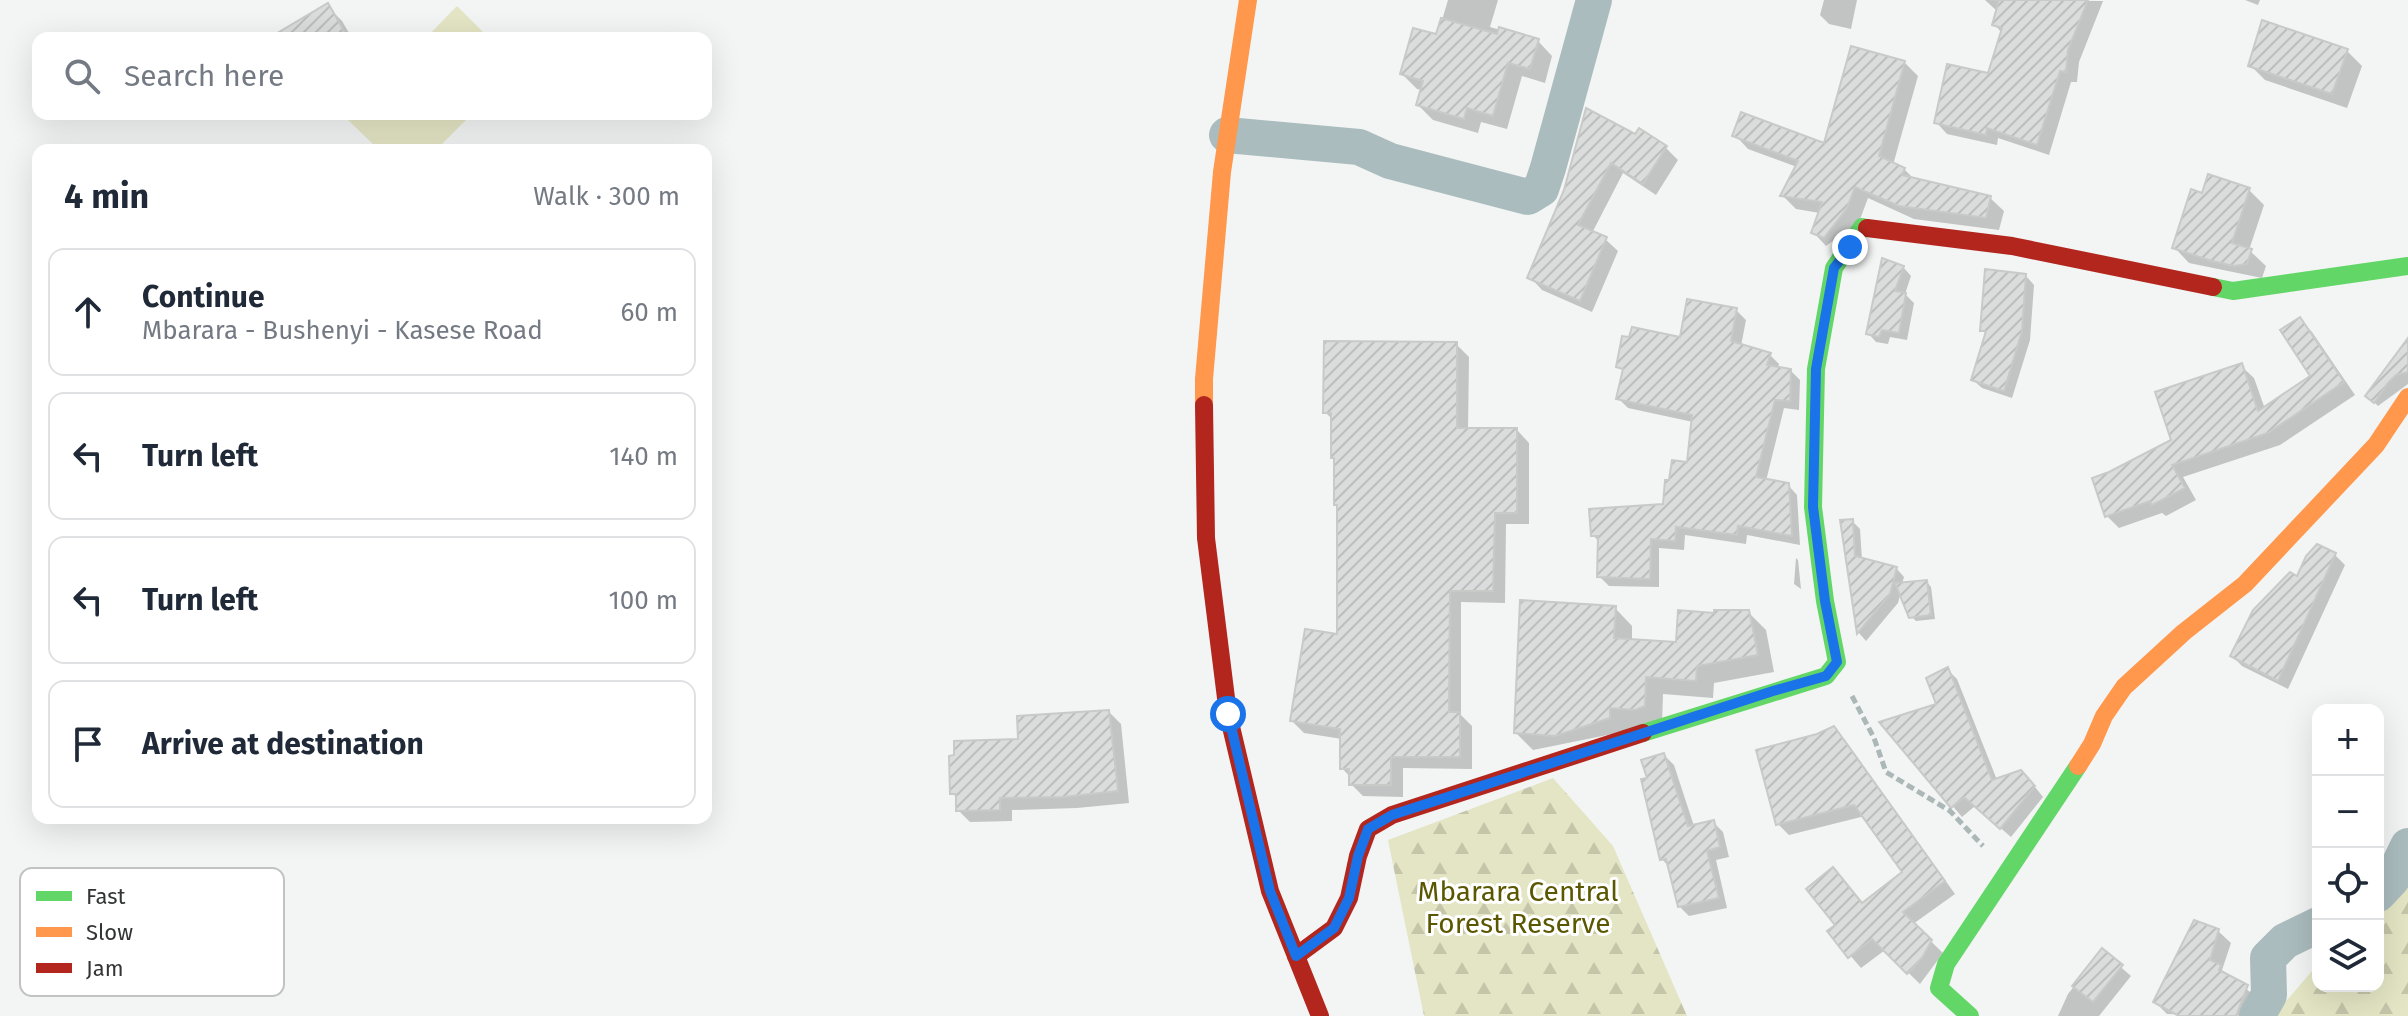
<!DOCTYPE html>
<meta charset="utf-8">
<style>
body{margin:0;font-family:"Fira Sans",sans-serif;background:#f2f2f3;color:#1f2937}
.controls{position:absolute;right:24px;bottom:24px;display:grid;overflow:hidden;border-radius:16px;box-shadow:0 8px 32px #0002}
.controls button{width:72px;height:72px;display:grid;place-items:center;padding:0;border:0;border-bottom:2px solid #e0e1e3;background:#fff;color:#1f2937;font:40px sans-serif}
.stop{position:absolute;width:24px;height:24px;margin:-18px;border:6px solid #1a73e8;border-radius:50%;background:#fff}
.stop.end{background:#1a73e8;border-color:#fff;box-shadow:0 2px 8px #0008}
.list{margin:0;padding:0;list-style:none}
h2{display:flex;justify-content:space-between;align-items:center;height:104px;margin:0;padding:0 32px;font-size:34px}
h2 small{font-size:26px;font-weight:400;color:#747a83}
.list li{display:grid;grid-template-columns:52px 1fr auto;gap:24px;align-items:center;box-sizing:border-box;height:128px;margin:0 16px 16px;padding:0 16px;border:2px solid #e0e1e3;border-radius:16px}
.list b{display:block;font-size:30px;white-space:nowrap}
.list p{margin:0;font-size:26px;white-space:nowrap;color:#747a83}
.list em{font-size:26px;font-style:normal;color:#747a83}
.icon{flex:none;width:44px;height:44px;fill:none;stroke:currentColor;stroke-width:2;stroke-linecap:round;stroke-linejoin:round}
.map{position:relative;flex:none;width:2408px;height:1016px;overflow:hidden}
.search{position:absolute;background:#fff;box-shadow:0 8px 32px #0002;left:32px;top:32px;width:680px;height:88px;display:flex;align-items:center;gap:20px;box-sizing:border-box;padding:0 28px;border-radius:16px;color:#747a83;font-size:30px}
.panel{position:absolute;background:#fff;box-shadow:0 8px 32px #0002;left:32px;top:144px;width:680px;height:680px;border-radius:16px}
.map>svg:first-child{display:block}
.forest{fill:url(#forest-firs)}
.pitch{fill:#e4e5c4}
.shadow{fill:#0003}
.building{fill:url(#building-hatch);stroke:#c8cac8;stroke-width:2}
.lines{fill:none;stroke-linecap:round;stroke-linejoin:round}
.path{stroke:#acb7b8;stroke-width:5;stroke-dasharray:8 4;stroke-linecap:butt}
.street{stroke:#abbcbe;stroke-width:36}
.fast{stroke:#63d668;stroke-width:18}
.slow{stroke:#ff974d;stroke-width:18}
.jam{stroke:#b3261e;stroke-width:18}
.route{stroke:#1a73e8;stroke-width:10}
.labels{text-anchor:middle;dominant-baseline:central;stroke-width:6;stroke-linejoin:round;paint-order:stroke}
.park-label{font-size:28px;fill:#5b5700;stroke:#fff}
.key{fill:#fff;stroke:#c2c2c2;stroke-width:2}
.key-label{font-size:22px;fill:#333534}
</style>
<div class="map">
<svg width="2408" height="1016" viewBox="0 0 2408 1016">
<defs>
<pattern id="forest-firs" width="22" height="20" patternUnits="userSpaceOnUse" patternTransform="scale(2)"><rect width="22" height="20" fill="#e4e5c4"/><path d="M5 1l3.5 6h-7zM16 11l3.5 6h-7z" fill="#c4c5a9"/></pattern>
<pattern id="building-hatch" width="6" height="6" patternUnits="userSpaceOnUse" patternTransform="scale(2)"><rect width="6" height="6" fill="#dadddb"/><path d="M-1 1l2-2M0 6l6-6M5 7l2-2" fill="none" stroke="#bcbebd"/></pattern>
</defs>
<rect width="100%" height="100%" fill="#f2f5f4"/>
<g class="forest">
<polygon points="1553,778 1613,846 1687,1016 1424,1016 1388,840"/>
<polygon points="2408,861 2408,1016 2277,1016 2281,1007 2318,964 2318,986 2378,986 2378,895"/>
</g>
<g class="pitch">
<polygon points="457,6 489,38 426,38"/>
<polygon points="350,114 472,114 436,150 379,150 346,118"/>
</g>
<g class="shadow">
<polygon points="1448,0 1498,0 1490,27 1538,41 1552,56 1545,83 1522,76 1507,129 1481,122 1478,133 1433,120 1418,105 1422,90 1417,89 1402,74 1437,37"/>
<polygon points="1824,0 1857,0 1851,29 1829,24 1820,15"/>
<polygon points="1985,0 2103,1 2079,62 2077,82 2071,82 2049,155 1998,138 1997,145 1947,134 1936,122 1990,76 2002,33 1994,24 1997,11"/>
<polygon points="2245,0 2260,0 2258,5"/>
<polygon points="327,6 342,21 352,38 291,38"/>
<polygon points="2347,51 2362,66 2347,108 2265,80 2250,65"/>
<polygon points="1904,62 1918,76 1893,165 1904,169 1915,180 1990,198 2004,211 1999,230 1914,219 1868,198 1859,222 1826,246 1813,232 1820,213 1796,209 1783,196 1797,167 1748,149 1735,135 1825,146"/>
<polygon points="1636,137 1666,148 1678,160 1656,195 1623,173 1592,233 1605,239 1618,251 1592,312 1542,290 1530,277 1566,190"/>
<polygon points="2248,189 2264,205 2249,250 2266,266 2262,278 2189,263 2174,247 2203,196"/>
<polygon points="1903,267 1911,276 1905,294 1914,303 1907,340 1890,337 1888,344 1876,342 1868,333"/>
<polygon points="2026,276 2034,285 2030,340 2012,398 1982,388 1973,380 1987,335 1982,330"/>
<polygon points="1736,310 1746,320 1741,346 1770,355 1779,364 1778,369 1790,370 1800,380 1799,410 1784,408 1766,481 1788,485 1797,495 1800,545 1747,535 1746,544 1685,535 1684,550 1659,548 1659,587 1609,586 1599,576 1600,543 1593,535 1665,505 1688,464 1693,422 1628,408 1619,399 1624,372 1618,366 1682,339"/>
<polygon points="2299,319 2312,332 2355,395 2280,445 2183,477 2196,500 2166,516 2162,513 2119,528 2107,516 2109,474 2173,441 2241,366 2254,378 2265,409 2313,377"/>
<polygon points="2408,342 2408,384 2378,406 2368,396"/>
<polygon points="1456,344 1469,357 1468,430 1517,430 1529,443 1529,524 1506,524 1505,603 1461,602 1461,715 1472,726 1472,769 1403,768 1403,797 1363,796 1351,784 1351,778 1342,768 1342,739 1304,733 1292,721 1339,637 1336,461 1333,457 1333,420 1325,412"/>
<polygon points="1852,521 1860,529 1862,560 1896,568 1904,577 1902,584 1927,582 1931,587 1935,619 1916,621 1911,616 1901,592 1898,603 1866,641 1859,633 1842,522"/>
<polygon points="2335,555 2345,565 2288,689 2242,666 2232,656 2298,578"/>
<polygon points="1796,558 1798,560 1801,589 1794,584"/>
<polygon points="1615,608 1632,626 1632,642 1678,645 1716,615 1748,612 1766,630 1774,672 1714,683 1713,698 1663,694 1662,724 1533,750 1516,733"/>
<polygon points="1947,669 1957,679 1997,780 2031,782 2043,797 2011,837 1975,806 1962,817 1882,723 1939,705"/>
<polygon points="1109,712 1121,724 1129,803 1077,808 1012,810 1012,821 970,822 958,810 958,799 952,793 956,757 1020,741"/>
<polygon points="1833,728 1845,740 1955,894 1913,924 1943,953 1920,984 1885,950 1861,968 1830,932 1904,872 1865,816 1789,835 1778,824 1817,736"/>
<polygon points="1664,755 1674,765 1694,826 1713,822 1723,832 1729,857 1716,860 1727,908 1689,916 1679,906 1670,868 1662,859 1649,779"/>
<polygon points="2218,931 2231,943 2222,970 2259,999 2252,1016 2167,1014 2155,1002"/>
<polygon points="2102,951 2131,976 2099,1016 2058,1016 2068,994"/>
</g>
<g class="building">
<polygon points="1999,0 2088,0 2068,50 2066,72 2060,71 2037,145 1987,128 1986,135 1934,123 1947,64 1988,73 2002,28 1992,25"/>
<polygon points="328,3 348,38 269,38"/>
<polygon points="1441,18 1497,34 1499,27 1539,39 1530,69 1508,63 1493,116 1467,108 1464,119 1416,105 1423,81 1400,74 1413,28 1436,34"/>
<polygon points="2262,20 2348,49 2332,94 2248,66"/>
<polygon points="1851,46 1905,61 1879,156 1905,168 1902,175 1991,196 1986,218 1899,206 1855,187 1847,208 1824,238 1811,233 1822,202 1780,196 1798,161 1732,136 1741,112 1824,143"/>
<polygon points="1586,108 1635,134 1639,128 1667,146 1643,184 1611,163 1578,225 1607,237 1580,301 1527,278 1564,190"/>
<polygon points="2208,174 2250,188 2232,243 2252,249 2247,264 2234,266 2212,261 2172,248 2191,189 2202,193"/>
<polygon points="1882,258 1904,266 1895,291 1906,293 1899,333 1882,330 1879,337 1866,334"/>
<polygon points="1985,269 2026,274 2022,331 2004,391 1971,380 1986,331 1980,331"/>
<polygon points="1687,299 1737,308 1731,341 1771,353 1767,365 1791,369 1790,401 1775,400 1756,477 1789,483 1792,536 1738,526 1737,535 1676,527 1675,541 1651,539 1650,579 1597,577 1598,536 1591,536 1589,509 1663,504 1665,480 1669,480 1672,460 1687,462 1692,415 1616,399 1623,369 1616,367 1622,336 1629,337 1632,327 1680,337"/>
<polygon points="2300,317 2344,382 2268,433 2172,465 2185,488 2152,505 2150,501 2105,517 2092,478 2109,472 2171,440 2155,392 2242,363 2258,411 2310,376 2280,330"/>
<polygon points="2408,338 2408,372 2396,375 2388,383 2374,403 2365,396"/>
<polygon points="1324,341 1457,342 1457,428 1517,428 1517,513 1495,513 1493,591 1450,591 1449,712 1460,712 1460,757 1391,757 1391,785 1349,785 1349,769 1340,769 1340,729 1290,721 1305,629 1337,634 1337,505 1334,505 1334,458 1331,458 1331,413 1323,413"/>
<polygon points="1853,519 1855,556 1897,567 1890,594 1857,634 1840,520"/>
<polygon points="2317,544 2336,553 2278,681 2230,656 2253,610 2290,572 2297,576 2306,556"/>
<polygon points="1927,580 1931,615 1909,618 1895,583"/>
<polygon points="1520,600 1616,606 1614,638 1676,642 1678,610 1714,613 1714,610 1749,610 1758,655 1697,666 1696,681 1646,677 1645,706 1635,710 1610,708 1610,718 1555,736 1514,733"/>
<polygon points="1948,667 1992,780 2021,770 2035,786 2000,829 1964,797 1951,808 1879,722 1936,704 1926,678"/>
<polygon points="1109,710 1118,791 1063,797 1000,798 1000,810 956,811 956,794 950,794 949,756 954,755 954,741 1018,739 1017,716"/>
<polygon points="1834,726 1945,881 1903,912 1932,940 1922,958 1907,974 1872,939 1848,958 1827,931 1835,925 1806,889 1833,867 1862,903 1902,872 1854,805 1776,825 1756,750 1817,734"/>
<polygon points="1664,753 1688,826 1714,820 1720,847 1707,851 1719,898 1678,907 1666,859 1660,860 1641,779 1647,778 1641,760"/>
<polygon points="2194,920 2219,929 2210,960 2221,965 2219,970 2248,985 2236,1016 2179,1016 2153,1002"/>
<polygon points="2102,948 2123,965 2093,1002 2072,986"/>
</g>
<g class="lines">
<polyline class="path" points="1852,696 1874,738 1886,772 1950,811 1983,846"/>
<g class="street">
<polyline points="1227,135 1359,147 1390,161 1528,197 1541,189 1548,168 1594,0"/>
<polyline points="2378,894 2392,879 2408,846"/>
<polyline points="2257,1016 2269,995 2268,958 2285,941 2318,925"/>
</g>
<g class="fast">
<polyline points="2213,287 2233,291 2408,266"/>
<polyline points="1643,733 1826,676 1837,662 1825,601 1813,507 1816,369 1834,268 1862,227 1867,228"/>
<polyline points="1970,1016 1939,988 1946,964 2078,766"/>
</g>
<g class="slow">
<polyline points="1204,405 1204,379 1222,172 1248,0"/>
<polyline points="2078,766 2092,744 2104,716 2124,687 2184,632 2245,584 2376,445 2408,397"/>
</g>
<g class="jam">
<polyline points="1867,228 2012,246 2213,287"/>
<polyline points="1204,405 1206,538 1228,714 1270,891 1320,1016"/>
<polyline points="1296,956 1334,928 1349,898 1358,856 1368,829 1392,815 1643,733"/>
</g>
</g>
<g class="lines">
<polyline class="route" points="1228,714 1270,891 1296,956 1334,928 1349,898 1358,856 1368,829 1392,815 1773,691 1826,676 1837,662 1825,601 1813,507 1816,369 1834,268 1850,247"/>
</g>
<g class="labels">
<g class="park-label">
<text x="1518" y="891">Mbarara Central<tspan x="1518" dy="32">Forest Reserve</tspan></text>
</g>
</g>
<rect x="20" y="868" width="264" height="128" rx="12" class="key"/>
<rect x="36" y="891" width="36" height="10" fill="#63d668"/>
<rect x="36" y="927" width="36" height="10" fill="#ff974d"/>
<rect x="36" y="963" width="36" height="10" fill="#b3261e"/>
<g class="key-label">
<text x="86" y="904">Fast</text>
<text x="86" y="940">Slow</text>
<text x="86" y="976">Jam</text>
</g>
</svg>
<div class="controls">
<button>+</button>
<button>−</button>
<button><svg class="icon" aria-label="locate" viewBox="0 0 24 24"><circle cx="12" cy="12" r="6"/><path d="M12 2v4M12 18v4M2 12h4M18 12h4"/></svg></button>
<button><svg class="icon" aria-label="layers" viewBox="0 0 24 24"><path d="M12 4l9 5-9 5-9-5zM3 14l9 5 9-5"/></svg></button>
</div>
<div class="stop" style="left:1228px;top:714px"></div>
<div class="stop end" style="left:1850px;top:247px"></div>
<div class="search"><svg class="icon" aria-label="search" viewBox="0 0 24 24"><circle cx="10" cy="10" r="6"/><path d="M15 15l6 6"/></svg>Search here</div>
<section class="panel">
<h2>4 min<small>Walk · 300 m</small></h2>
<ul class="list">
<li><svg class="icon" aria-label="ahead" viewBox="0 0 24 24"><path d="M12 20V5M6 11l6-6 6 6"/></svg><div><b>Continue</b><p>Mbarara - Bushenyi - Kasese Road</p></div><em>60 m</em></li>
<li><svg class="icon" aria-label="left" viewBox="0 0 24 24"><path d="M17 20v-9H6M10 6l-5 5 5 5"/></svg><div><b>Turn left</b></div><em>140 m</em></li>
<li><svg class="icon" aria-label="left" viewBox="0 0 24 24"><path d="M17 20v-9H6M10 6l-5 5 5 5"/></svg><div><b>Turn left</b></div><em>100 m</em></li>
<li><svg class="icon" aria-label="arrive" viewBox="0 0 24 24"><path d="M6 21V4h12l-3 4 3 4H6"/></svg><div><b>Arrive at destination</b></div></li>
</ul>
</section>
</div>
